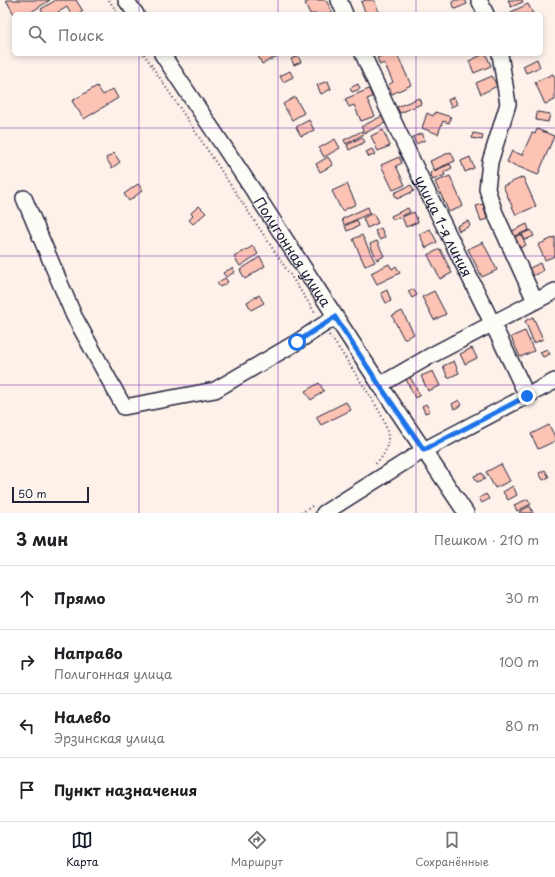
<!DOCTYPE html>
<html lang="ru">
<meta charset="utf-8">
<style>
body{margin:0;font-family:"Playpen Sans",sans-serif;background:#f2f2f2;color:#202124}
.scale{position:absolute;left:12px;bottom:10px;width:77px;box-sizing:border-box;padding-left:4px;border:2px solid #22223b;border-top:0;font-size:11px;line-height:14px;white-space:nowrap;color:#22223b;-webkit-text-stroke:3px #fdfcf7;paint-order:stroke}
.stop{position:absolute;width:12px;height:12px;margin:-9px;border:3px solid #1a73e8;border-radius:50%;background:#fff}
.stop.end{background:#1a73e8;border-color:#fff;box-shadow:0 1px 4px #0008}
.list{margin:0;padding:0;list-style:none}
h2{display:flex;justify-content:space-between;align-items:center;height:52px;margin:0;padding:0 16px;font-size:17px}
h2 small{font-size:13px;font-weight:400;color:#757577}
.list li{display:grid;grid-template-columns:26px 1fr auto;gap:12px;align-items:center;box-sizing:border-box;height:64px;padding:0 16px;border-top:1px solid #e0e0e0}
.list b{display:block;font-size:15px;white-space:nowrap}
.list p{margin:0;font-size:13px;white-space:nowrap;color:#757577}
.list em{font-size:13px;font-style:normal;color:#757577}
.icon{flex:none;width:22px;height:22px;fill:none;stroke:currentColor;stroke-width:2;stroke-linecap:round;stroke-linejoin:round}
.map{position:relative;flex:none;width:555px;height:513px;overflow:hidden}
.search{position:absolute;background:#fff;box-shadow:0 2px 6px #0003;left:12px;right:12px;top:12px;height:44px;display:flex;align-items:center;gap:10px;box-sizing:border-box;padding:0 14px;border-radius:6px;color:#757577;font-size:15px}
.sheet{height:308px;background:#fff}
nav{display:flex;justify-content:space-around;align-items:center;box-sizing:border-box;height:56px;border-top:1px solid #e0e0e0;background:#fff;font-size:11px;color:#757577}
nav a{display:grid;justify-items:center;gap:2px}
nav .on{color:#111827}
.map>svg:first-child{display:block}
.building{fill:#fdc3b5;stroke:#22223b}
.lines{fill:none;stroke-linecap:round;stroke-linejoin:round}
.minor-casing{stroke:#22223b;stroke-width:18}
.path{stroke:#22223b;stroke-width:2;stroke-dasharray:1 3;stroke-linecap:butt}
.minor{stroke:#fdfcf7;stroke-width:15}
.route{stroke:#1a73e8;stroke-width:5}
.grid{fill:none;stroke:#7b2cbf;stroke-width:1;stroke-opacity:0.55}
.labels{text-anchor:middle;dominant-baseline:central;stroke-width:3.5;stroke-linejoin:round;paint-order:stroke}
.street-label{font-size:14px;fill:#22223b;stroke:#fdfcf7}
</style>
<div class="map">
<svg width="555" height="513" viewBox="0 0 555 513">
<rect width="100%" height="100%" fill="#fdf1ea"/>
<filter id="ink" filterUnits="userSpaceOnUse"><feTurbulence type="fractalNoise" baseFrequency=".025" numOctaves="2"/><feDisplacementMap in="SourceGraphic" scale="8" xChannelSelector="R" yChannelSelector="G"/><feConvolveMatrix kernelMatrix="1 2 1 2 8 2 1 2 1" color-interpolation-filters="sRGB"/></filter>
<g filter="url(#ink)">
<g class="building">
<polygon points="6,0 50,0 28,14 14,14"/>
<polygon points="56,0 76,0 83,11 78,14 71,14 67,7 55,14 44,14 41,9"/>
<polygon points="312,0 326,0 333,14 310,14 305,3"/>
<polygon points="366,0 374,0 380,14 366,14 361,2"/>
<polygon points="455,0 465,0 467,4 455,9 452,2"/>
<polygon points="508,0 522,0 523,2 511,7"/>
<polygon points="528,4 533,14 512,14 511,12"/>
<polygon points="257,54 282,54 262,64"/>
<polygon points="386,54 397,54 411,85 392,94 388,85 393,82 384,63 380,65 377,58"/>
<polygon points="484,54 486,54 491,66 474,73 469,61"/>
<polygon points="298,56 301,62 294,65 291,59"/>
<polygon points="537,59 540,67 526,73 523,66"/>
<polygon points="290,71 293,77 283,82 280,76"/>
<polygon points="553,74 555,78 555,100 545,104 535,82"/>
<polygon points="492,76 497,86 481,94 476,83"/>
<polygon points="328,81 331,89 321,94 317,85"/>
<polygon points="358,84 360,89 352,92 350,88"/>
<polygon points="97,86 103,95 113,89 118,98 84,119 72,101"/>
<polygon points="369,89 372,97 367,99 375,116 361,121 354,105 349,107 345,99"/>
<polygon points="295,97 304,113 292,120 283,104"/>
<polygon points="454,97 457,104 451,107 448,100"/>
<polygon points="419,98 421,104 400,113 397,107"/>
<polygon points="435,112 451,117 449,123 443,121 438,134 422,128 427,113 433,116"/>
<polygon points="537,112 550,114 548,122 536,120"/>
<polygon points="382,116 385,123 365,133 361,127"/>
<polygon points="309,120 314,130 301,136 296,127"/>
<polygon points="537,129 554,136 538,175 507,162 512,151 522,155 532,133 535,134"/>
<polygon points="383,130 390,146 378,151 371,136"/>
<polygon points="362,131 364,134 346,144 344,140"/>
<polygon points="422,133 425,140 416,144 413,137"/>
<polygon points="473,133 483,135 482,140 472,138"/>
<polygon points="362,137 365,142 349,150 347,145"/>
<polygon points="335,139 340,148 324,157 319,148"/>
<polygon points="372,149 375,154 369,157 366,152"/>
<polygon points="451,152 455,161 434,170 430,161"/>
<polygon points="114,153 120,162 112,168 106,158"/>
<polygon points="328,157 333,165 320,172 316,164"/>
<polygon points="399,157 402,163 396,166 405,185 393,190 381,165"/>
<polygon points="470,157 474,168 465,172 461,161"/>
<polygon points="450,164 452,168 444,172 445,175 433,180 430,173"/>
<polygon points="450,176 463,206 449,212 435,182"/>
<polygon points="523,177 536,206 516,215 503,186"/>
<polygon points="138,184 143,190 129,201 124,194"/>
<polygon points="347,184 356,204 342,211 332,191"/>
<polygon points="411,185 414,191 397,199 394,193"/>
<polygon points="483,204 487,219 481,221 476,206"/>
<polygon points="199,206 206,213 193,224 189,220 193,216 191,213"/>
<polygon points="368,207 370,213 344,225 342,219"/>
<polygon points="408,208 410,212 393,220 391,216"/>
<polygon points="414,212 418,222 406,227 402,217"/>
<polygon points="373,213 378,223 367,228 363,218"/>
<polygon points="357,220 359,226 347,231 345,226"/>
<polygon points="468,221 470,226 459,231 457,226"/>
<polygon points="527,224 529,230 512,237 510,232"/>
<polygon points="381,228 385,237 380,240 375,231"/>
<polygon points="430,229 437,242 426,248 419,234"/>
<polygon points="531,230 534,236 525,240 522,234"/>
<polygon points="521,234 526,245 518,249 513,238"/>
<polygon points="362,235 375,262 365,266 353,239"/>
<polygon points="555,237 555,256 545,260 538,245"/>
<polygon points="377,241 384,256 377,260 370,244"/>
<polygon points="483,242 497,270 482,277 468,249"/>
<polygon points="253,246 258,254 240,266 234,257"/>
<polygon points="440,249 452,273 440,279 428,255"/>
<polygon points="260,257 265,266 245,279 240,270"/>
<polygon points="540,263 543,271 530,277 526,270"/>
<polygon points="389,264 392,269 396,266 400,273 377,284 371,273"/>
<polygon points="232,268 235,272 226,277 223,273"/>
<polygon points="225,278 228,282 220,287 217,283"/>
<polygon points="413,289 417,295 412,298 408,291"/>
<polygon points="387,290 391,301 386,303 381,293"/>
<polygon points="434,291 446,314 434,320 422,297"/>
<polygon points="259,295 264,303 251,310 247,302"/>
<polygon points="402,311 414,334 404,339 392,316"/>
<polygon points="533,317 543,339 534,343 525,321"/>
<polygon points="525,331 534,351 520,357 511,337"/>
<polygon points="472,348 477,358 465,364 460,354"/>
<polygon points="547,349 550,354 543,357 540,352"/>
<polygon points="454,361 459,373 448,378 443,366"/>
<polygon points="433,371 440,386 428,391 421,376"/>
<polygon points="410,377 420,395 415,398 406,379"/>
<polygon points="319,383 324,391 311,400 305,391"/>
<polygon points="459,400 462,405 454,409 452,404"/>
<polygon points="346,402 351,410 321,425 316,417"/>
<polygon points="426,404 430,411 425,413 422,406"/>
<polygon points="549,425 555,437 555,441 538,449 531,434"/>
<polygon points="501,464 510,481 495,488 486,472"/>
<polygon points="545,470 549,477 543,480 539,473"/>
<polygon points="482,473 485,479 477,482 474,476"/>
<polygon points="513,486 517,495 508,500 503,492"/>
<polygon points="486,494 489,499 482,503 479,498"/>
<polygon points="528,499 531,504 517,511 514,505"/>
<polygon points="530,506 533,513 520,513 519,512"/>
</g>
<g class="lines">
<defs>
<g id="minor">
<polyline points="126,0 136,14"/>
<polyline points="339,0 345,14"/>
<polyline points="479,0 486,14"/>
<path id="s1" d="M162,54L261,202L380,385L466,513"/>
<path id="s2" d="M363,54C413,170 474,281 527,396"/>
<polyline points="500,54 508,104 490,162 487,189 495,213 535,301"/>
<polyline points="24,198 74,316 124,407 215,390 297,342 335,317"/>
<polyline points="380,385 432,355 555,291"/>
<polyline points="324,513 424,450 555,381"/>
</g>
</defs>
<use href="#minor" class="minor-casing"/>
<g class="path">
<polyline points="109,0 118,14"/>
<polyline points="144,54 316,314"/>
<path d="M329,335C339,348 348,362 357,376C367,392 388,419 388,439C388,449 382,459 374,465"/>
<polyline points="301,513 314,505"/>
</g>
<use href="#minor" class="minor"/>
</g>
</g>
<g class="lines" filter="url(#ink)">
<polyline class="route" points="297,342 335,317 380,386 424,450 527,396"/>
</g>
<path class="grid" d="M139,0V14M278,0V14M416,0V14M139,54V513M278,54V513M416,54V513M0,128H555M0,256H555M0,385H555"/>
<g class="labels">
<g class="street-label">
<text stroke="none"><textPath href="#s2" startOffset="190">улица 1-я линия</textPath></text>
<text stroke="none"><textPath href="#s1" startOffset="237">Полигонная улица</textPath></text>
</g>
</g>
</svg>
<div class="scale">50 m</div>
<div class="stop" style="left:297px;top:342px"></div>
<div class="stop end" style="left:527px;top:396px"></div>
<div class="search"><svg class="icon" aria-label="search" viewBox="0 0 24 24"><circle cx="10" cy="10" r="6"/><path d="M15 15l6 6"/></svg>Поиск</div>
</div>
<section class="sheet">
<h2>3 мин<small>Пешком · 210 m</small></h2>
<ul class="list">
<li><svg class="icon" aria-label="ahead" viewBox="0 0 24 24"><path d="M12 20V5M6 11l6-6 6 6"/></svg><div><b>Прямо</b></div><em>30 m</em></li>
<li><svg class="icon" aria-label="right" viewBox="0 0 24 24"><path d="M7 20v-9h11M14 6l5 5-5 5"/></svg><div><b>Направо</b><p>Полигонная улица</p></div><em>100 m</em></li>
<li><svg class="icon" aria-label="left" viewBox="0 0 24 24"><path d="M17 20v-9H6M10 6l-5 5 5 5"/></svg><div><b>Налево</b><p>Эрзинская улица</p></div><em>80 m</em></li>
<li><svg class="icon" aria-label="arrive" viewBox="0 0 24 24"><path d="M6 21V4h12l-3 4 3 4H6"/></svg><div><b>Пункт назначения</b></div></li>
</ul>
</section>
<nav>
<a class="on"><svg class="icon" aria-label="map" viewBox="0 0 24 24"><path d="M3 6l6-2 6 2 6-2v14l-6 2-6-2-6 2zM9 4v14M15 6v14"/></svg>Карта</a>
<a><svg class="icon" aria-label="directions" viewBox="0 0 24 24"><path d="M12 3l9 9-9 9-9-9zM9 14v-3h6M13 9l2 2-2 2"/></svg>Маршрут</a>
<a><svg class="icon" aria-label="saved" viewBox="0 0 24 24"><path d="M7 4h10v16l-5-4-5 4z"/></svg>Сохранённые</a>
</nav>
